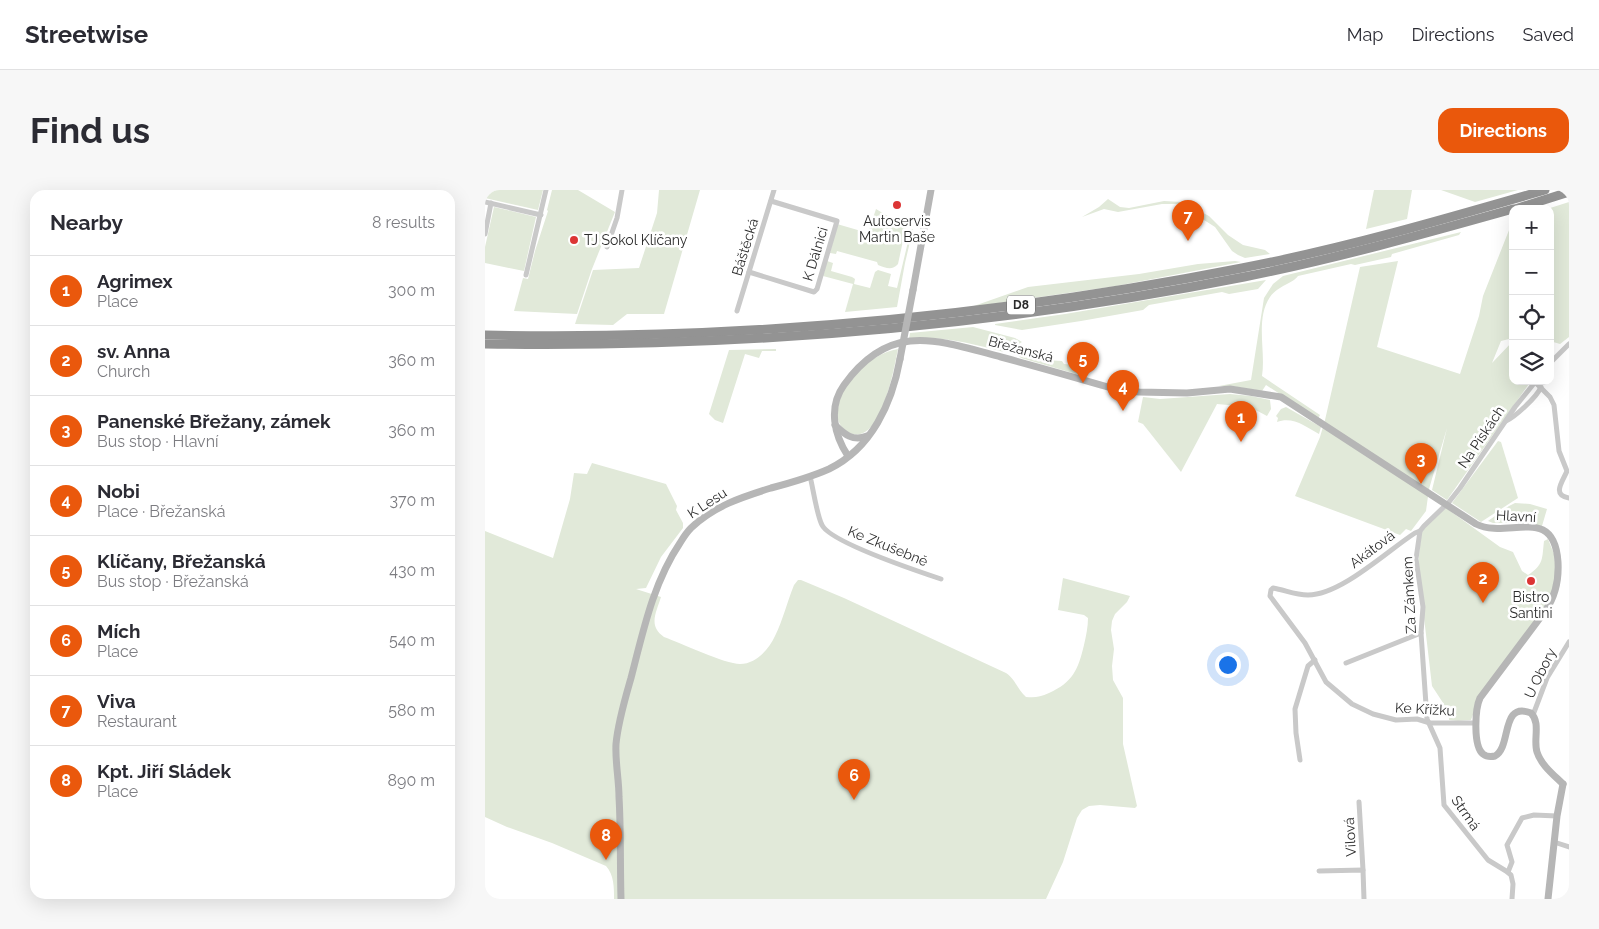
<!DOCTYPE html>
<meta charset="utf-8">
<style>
body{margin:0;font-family:Raleway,sans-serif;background:#f7f7f7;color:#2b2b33}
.controls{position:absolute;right:15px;top:15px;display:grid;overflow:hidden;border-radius:10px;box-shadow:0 5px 20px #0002}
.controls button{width:45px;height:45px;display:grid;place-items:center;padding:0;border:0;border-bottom:1px solid #e1e1e2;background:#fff;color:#2b2b33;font:25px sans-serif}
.you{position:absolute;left:742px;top:474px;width:18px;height:18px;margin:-12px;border:4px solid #fff;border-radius:50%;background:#1a73e8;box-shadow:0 0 0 8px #1a73e833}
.badge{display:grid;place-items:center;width:32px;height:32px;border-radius:50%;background:#ea580c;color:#fff;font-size:16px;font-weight:700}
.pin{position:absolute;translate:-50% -41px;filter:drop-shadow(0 1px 2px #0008)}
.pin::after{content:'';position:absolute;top:26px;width:18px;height:15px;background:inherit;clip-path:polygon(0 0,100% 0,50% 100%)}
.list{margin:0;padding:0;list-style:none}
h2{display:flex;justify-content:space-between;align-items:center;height:65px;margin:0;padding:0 20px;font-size:21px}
h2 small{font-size:16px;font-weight:400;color:#7c7c81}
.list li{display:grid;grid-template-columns:32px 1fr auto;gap:15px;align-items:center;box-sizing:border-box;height:70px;padding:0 20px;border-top:1px solid #e1e1e2}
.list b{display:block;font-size:19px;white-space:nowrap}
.list p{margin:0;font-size:16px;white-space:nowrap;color:#7c7c81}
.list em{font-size:16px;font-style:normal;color:#7c7c81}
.icon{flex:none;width:28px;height:28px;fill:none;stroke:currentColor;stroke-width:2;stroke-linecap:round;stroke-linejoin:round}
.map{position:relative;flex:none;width:1084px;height:709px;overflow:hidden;border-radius:15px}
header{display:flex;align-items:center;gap:30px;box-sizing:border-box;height:70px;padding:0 25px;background:#fff;border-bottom:1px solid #e1e1e2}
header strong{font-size:24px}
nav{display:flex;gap:28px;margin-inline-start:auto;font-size:18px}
.intro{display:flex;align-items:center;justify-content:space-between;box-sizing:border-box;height:120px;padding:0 30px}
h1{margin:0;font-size:35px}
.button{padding:12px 22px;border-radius:15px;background:#ea580c;color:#fff;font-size:18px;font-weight:700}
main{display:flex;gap:30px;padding:0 30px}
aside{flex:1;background:#fff;border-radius:15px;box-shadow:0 5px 20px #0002}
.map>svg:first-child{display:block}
.green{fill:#e1e9d9}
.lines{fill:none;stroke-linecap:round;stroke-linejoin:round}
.street{stroke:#c9c9c9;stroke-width:5}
.secondary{stroke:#b6b6b6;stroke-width:7}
.highway{stroke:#939393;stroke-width:9}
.secondary-bridge{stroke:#b6b6b6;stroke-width:7}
.poi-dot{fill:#dc3535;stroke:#fff;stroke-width:2}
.labels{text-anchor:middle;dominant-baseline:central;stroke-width:5;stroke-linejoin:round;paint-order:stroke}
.shield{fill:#fff;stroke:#6b6b6b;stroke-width:1}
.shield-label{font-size:12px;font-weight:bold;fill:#2c2c2c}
.poi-label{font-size:14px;fill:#2c2c2c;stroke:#fff}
.street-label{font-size:14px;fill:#2c2c2c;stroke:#fff}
</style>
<header>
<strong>Streetwise</strong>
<nav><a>Map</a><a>Directions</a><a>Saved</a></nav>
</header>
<div class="intro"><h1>Find us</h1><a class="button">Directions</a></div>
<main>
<aside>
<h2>Nearby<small>8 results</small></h2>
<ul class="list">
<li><span class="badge">1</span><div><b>Agrimex</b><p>Place</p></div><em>300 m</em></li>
<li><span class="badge">2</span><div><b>sv. Anna</b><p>Church</p></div><em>360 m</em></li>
<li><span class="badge">3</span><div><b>Panenské Břežany, zámek</b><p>Bus stop · Hlavní</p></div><em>360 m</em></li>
<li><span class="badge">4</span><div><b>Nobi</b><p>Place · Břežanská</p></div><em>370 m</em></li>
<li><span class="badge">5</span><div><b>Klíčany, Břežanská</b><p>Bus stop · Břežanská</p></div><em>430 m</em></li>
<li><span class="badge">6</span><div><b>Mích</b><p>Place</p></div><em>540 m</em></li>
<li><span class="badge">7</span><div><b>Viva</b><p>Restaurant</p></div><em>580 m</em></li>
<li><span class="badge">8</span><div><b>Kpt. Jiří Sládek</b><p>Place</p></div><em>890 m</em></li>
</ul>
</aside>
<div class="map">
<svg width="1084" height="709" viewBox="0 0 1084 709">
<rect width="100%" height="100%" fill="#fff"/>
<g class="green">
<polygon points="0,0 58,0 53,20 0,8"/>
<polygon points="67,0 93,0 130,22 107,79 92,124 29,121 38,88 43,89 50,61 63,21 62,20"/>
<polygon points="174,0 215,0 179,124 142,124 128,135 90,134 108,80 154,78 172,23"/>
<polygon points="889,0 927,0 922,29 881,39"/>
<polygon points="956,0 1033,0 990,12"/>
<polygon points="623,9 635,17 644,18 679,11 697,12 724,26 743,45 758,55 780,60 785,64 760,68 753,65 747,61 730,37 694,14 677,14 633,22 619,19 597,27 614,17"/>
<polygon points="1084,12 1084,147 1075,154 1065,151 1065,19 1062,19"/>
<polygon points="9,17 51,27 39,81 0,73 0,57"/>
<path d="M391,19L421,37L413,74C407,81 401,78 393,75L392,72L352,61L351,64L345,63L352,34L383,43Z"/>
<polygon points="1028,30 1028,148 1016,151 1007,173 1028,151 1028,191 1046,191 962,310 947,300 962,238 944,299 941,321 926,341 921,339 915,345 810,306 835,247 840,230 875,77 913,71 892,157 975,184 994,126 998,106"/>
<polygon points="426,39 428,39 420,73 412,117 360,122 368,94 338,86 342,71 348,73 346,81 367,87 370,89 369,94 385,98 390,82 393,80 406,84 403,96 412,98"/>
<path d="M976,42L974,45L907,64L906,67L870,75L866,74L813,86C807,94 794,95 785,107C770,129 781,161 777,186L835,225L833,229L781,195L777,201L746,196H734L766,190L779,108L788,94L798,86Z"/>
<polygon points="750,71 756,72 631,96 486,117 543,97 654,84 713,74"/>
<polygon points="781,90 773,99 744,104 737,102 664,115 658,120 596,131 537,140 510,135 510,134 580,124"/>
<path d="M488,137L530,148L537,152L519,162C488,154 456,145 424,149L425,143Z"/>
<polygon points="291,159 291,161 277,161 274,168 260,164 238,233 230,230 224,224 244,160"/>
<path d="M413,159C409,178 396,256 365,243C359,240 354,235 353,229C349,196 384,164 413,159Z"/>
<polygon points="538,160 559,170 577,171 579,174 588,175 587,172 597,171 603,175 602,184 598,186 536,168 534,166"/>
<polygon points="745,204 766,206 785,210 786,219 782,226 765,217 732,214 696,282 658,234 653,232 658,207 675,209"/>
<path d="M801,217L836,237L834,244C821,237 808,226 792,232L793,228L791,226L796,219Z"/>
<polygon points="1013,251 1016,252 1033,308 996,332 967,313"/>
<path d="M107,273L181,294L192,316L191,320L198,333V338L176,367L161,398L151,399L176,407C171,423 163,436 179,447C196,453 240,474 255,474C271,474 284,459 290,446C298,430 302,412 309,395L313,390H316L359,408L521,483C531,490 532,499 541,507C550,508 555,507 564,503C588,492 593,480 599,455C601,446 603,437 603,428L599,425L573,420L578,388L645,406L642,412L630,424L627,431L626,440L629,459L627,476L628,490L638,508V554L652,616L650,618L615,615L604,616L597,620L592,628L578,672L561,709H129C129,697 129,685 121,676L67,653L22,637L0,627V341L68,368L85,309L89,283L102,284Z"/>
<polygon points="1030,313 1045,314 1062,319 1057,336 1036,333 1008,333 1003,331 1024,316"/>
<path d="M961,318L1015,357L1028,362L1037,381L1043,385C1059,375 1057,368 1059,351L1063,349L1069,364L1071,383L1067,405L1057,423L990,519L986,530L973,531L964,530V522L947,496L933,376L936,345L940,336Z"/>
</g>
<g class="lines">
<g class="street">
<polyline points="0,12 56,25"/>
<polyline points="0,44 6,13"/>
<polyline points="122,57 132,28 137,0"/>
<polyline points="264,82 329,102 332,99 352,31 286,11"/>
<polyline points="41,85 61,0"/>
<polyline points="252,121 289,0"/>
<polyline points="1065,173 1084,154"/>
<path d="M1050,192L1065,207L1069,215L1074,261L1082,281C1078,291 1066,305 1084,308"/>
<path d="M1021,231C1030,227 1052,207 1056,197"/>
<path d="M325,286C328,298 332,326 337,335C345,352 435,382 456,389"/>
<path d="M935,341L930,343C902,361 856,405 823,405C810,405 800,400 788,398L786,400L785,406L820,453L841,492L867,514L888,524L911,530L932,529L945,533H991"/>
<polyline points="861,473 936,443"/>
<polyline points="1048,525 1062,488 1084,452"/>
<polyline points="815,570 811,543 810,519 823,476 830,470"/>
<polyline points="874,612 878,680"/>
<polyline points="1069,652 1084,657"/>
<polyline points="834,681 878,680 879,709"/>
<polyline points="1023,682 1027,672 1022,655 1037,628 1049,625 1072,626"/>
<polyline points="1027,709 1028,694 1026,685 1021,681 1003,670 959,615 955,558 942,529 936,443 938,417 931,369 935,341 939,336 964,312 975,298 1030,217 1051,191"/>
</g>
<g class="secondary">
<polyline points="428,100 446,0"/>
<path d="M350,235C359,244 368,252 382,246"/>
<path d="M363,266C349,245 343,217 359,195C405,131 452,150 516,167C554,177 592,188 630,199L654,202L702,203L745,199L796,207L991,334C1022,350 1069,313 1073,372C1074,390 1071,405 1061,420L995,508C990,519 988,556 998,564C1002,567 1006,567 1010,566C1027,557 1015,511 1046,523C1056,533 1048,550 1052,562C1056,575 1069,585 1078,594"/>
<path d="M136,709C135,675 136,641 134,607C134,590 130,571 131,554C133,532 140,509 146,488C158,442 168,393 195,353C198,348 202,342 206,338C229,316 257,307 286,298C305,293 326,287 344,279C387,258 407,213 415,169"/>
<polyline points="1063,709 1072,626 1078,594"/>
</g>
<g class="highway">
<polyline points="1030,19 1084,2"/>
<path d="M0,145C254,150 508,127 757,78C860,58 960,29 1060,0"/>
<path d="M0,154C257,158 507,137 759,87C850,69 939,44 1028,19"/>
</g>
<polyline class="secondary-bridge" points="415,169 428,100"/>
</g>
<g class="poi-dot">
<circle cx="412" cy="15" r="5"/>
<circle cx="89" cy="50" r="5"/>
<circle cx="1046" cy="391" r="5"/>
</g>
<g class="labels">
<rect class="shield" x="522" y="105.5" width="28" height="19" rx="4"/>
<g class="shield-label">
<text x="536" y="115">D8</text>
</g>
<g class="poi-label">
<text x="412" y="31">Autoservis<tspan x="412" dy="16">Martin Baše</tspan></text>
<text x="99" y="50" text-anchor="start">TJ Sokol Klíčany</text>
<text x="1046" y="407">Bistro<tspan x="1046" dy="16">Santini</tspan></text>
</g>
<g class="street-label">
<text transform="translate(260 57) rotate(-73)">Báštěcká</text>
<text transform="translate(330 64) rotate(-73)">K Dálnici</text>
<text transform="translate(536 159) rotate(15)">Břežanská</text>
<text transform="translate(996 247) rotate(-56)">Na Pískách</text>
<text transform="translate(222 313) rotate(-33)">K Lesu</text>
<text transform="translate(1031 326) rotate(3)">Hlavní</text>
<text transform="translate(403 356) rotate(22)">Ke Zkušebně</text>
<text transform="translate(887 359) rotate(-37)">Akátová</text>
<text transform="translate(924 405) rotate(-93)">Za Zámkem</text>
<text transform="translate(1055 483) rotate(-64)">U Obory</text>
<text transform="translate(940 519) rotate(3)">Ke Křížku</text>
<text transform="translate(981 623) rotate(55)">Strmá</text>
<text transform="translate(865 647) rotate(-93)">Vilová</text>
</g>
</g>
</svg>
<div class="controls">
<button>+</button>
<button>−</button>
<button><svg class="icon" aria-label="locate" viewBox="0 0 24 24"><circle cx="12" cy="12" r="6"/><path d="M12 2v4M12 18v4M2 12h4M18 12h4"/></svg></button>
<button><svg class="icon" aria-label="layers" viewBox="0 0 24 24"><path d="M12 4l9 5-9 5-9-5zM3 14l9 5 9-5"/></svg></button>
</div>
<div class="you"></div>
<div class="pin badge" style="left:756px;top:252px">1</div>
<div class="pin badge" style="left:998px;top:413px">2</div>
<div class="pin badge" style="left:936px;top:294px">3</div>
<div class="pin badge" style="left:638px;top:221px">4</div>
<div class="pin badge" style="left:598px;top:193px">5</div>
<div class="pin badge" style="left:369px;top:610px">6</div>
<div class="pin badge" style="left:703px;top:51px">7</div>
<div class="pin badge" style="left:121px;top:670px">8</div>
</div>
</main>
